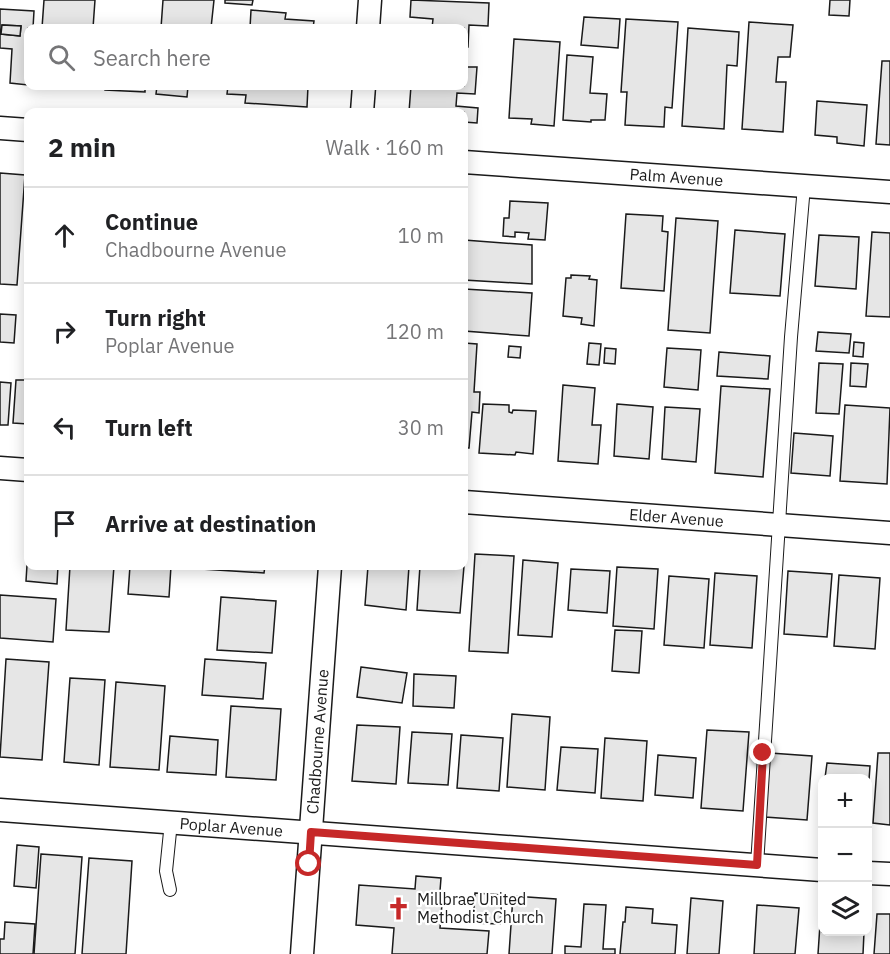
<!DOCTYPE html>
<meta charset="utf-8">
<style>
body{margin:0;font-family:"IBM Plex Sans",sans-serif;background:#f2f2f2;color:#202124}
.controls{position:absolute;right:18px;bottom:18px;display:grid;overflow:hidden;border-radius:12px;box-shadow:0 3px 15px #0003}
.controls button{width:54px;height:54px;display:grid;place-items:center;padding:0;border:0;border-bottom:2px solid #e0e0e0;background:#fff;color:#202124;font:30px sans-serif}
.stop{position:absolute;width:18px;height:18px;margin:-14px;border:4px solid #c62828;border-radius:50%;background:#fff}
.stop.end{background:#c62828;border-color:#fff;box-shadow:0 2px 6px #0008}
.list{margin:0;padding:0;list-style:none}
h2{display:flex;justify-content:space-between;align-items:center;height:78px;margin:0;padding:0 24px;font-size:26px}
h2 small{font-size:20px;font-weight:400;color:#757577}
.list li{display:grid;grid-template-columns:39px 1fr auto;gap:18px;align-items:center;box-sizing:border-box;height:96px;padding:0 24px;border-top:2px solid #e0e0e0}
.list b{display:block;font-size:22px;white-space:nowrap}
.list p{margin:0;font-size:20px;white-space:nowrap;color:#757577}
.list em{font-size:20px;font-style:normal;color:#757577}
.icon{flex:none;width:33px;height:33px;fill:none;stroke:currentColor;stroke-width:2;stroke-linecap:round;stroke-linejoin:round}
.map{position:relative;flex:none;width:890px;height:954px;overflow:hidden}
.search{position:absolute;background:#fff;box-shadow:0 3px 15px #0003;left:24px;top:24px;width:444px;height:66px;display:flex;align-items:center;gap:15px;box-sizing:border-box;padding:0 21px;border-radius:12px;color:#757577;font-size:22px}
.panel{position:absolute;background:#fff;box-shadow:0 3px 15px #0003;left:24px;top:108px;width:444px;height:462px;border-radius:12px}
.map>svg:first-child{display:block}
.building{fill:#e6e6e6;stroke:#1a1a1a;stroke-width:1.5;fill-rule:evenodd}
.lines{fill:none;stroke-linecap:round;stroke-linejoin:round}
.lane-casing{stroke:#1a1a1a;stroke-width:14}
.street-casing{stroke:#1a1a1a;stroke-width:25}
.lane{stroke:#fff;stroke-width:12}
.street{stroke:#fff;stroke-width:22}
.route{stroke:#c62828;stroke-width:8}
.labels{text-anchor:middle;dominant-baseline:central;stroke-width:4.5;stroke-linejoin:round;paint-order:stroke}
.street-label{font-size:16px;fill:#1a1a1a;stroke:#fff}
.poi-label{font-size:16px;fill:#1a1a1a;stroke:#fff;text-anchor:start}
</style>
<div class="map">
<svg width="890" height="954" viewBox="0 0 890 954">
<rect width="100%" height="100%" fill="#fff"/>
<g class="building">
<polygon points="44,0 95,0 93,28 42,28"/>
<polygon points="163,0 214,0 211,28 161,28"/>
<polygon points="225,0 253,0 252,5 225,3"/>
<polygon points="411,0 489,3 488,26 469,25 468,47 464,47 464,28 432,28 433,19 410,17"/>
<polygon points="830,0 850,0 849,16 829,15"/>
<path d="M0,9L34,11L33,28H28V85L10,83L12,49L0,48ZM2,25L21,26L20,36L1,34Z"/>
<polygon points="251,10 286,13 285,19 314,21 313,28 250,28"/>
<polygon points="584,17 620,19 618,48 581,45"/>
<polygon points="626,19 678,22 672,108 665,107 664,127 625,125 627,92 621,92"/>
<polygon points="749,22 793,25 790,57 778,57 776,82 786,82 783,132 742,129"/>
<polygon points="2,25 21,26 20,36 1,34"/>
<polygon points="688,28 739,32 737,66 727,65 724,129 682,126"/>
<polygon points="514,39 560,42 554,126 531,124 532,119 509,118"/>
<polygon points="567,55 593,57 590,93 607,94 605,120 591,120 591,122 563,120"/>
<polygon points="464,60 466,60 465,67 477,67 475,94 457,93 456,106 478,108 477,123 464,122 464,112 409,112 411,86 464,86"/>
<polygon points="882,61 890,61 890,145 876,144"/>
<polygon points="105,86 145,86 145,92 105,90"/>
<polygon points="157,86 188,86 187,97 156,94"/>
<polygon points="228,86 308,86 307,107 245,103 246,95 227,94"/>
<polygon points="817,101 867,105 864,146 837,143 837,137 815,135"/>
<polygon points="0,173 25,175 17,285 0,284"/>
<polygon points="510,201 548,203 545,240 528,239 529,233 515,232 515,237 503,236 504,218 509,218"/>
<polygon points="626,214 663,216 662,231 668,232 664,291 621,288"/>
<polygon points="676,218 718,221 710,333 668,330"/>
<polygon points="735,230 785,234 780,296 730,293"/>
<polygon points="872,232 890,233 890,317 866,316"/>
<polygon points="819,235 859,237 856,289 815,286"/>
<polygon points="464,240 532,245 532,284 464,280"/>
<polygon points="571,275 590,276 589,279 597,280 594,326 581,324 582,318 563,316 566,278 571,278"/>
<polygon points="464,289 532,293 529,336 464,331"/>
<polygon points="0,314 16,315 14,343 0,342"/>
<polygon points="818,332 851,334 849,353 816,351"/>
<polygon points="854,342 864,343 863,357 853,356"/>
<polygon points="464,343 477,344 474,392 480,392 479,413 472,412 469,448 466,448 465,458 464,458"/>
<polygon points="589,343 601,344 599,365 587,364"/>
<polygon points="509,346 521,347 520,358 508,357"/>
<polygon points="605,348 616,349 615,364 604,363"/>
<polygon points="667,348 701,350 698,390 664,387"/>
<polygon points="719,352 770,356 768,379 717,376"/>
<polygon points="819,363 843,364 839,414 816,413"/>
<polygon points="851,363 868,364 866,387 850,386"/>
<polygon points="16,380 28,380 28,424 13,423"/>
<polygon points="0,382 11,383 8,425 0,425"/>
<polygon points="563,385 595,388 592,425 601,425 598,464 558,461"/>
<polygon points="721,386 770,389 763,477 715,473"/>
<polygon points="483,404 509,405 509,412 512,413 513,410 536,411 533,454 516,452 515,455 479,453"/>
<polygon points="617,404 653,407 649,459 614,456"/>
<polygon points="845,405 890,408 887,484 840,481"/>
<polygon points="665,407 700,409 696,462 662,459"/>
<polygon points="794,433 833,436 830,476 791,473"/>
<polygon points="28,549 28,566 58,566 57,584 26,581"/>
<polygon points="475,554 514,556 508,653 469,651"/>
<polygon points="523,560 558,563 552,637 518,635"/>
<polygon points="70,566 114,566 109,632 66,630"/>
<polygon points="130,566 171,566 169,597 128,594"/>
<polygon points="187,566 265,566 264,573 186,568"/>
<polygon points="368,566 409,566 406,610 365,605"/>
<polygon points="420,566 464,566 460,613 417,610"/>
<polygon points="617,567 658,569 654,629 613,626"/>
<polygon points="571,569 610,571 607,613 568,610"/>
<polygon points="788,571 832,574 827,637 784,634"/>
<polygon points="715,573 757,576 752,648 710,645"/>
<polygon points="839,575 880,578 875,649 834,646"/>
<polygon points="669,576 709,579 704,648 664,645"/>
<polygon points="0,595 56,599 53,642 0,638"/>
<polygon points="221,597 276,601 272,653 217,650"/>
<polygon points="615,630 642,631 639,673 612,671"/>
<polygon points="6,659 49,662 42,760 0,757"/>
<polygon points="205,659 266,663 263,699 202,695"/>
<polygon points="361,667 407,673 402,703 357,697"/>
<polygon points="414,674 456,676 454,708 413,706"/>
<polygon points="70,678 105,680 99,765 64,762"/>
<polygon points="116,682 165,686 159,770 110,767"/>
<polygon points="231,706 281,709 276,780 226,777"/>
<polygon points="512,714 550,717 545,790 507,787"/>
<polygon points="357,725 400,727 396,784 352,781"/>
<polygon points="707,730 749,732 743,811 701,808"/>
<polygon points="412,732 452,734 448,785 408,783"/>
<polygon points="461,735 503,738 499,791 457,788"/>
<polygon points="170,736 218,740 216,775 167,772"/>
<polygon points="605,738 647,741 643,801 601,798"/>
<polygon points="561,747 598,749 595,793 557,790"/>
<polygon points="770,753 812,756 807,820 765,817"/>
<polygon points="878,753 890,753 890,825 873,823"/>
<polygon points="658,755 696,758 693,798 655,795"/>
<polygon points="827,763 870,766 868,794 868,778 825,778"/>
<polygon points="17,845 39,847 36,888 14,886"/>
<polygon points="41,854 82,857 75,954 34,954"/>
<polygon points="89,858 132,861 126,954 82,954"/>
<polygon points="416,876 441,878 440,891 443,891 440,928 489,931 487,954 392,954 394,928 356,925 359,885 415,889"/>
<polygon points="475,893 502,895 500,924 473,923"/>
<polygon points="513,896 556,899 552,954 509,954"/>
<polygon points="691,898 723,901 719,954 687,954"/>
<polygon points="584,904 606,905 603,949 615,949 615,954 565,954 565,946 581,947"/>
<polygon points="757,905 799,908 795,954 754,954"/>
<polygon points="626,907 653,909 652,923 677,925 675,954 620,954 623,922 625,922"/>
<polygon points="821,910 822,932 864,932 863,954 818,954"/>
<polygon points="877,914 890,914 890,954 874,954"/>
<polygon points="5,922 35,924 33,954 0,954 0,939 4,939"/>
</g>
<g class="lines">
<defs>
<g id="lane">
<polyline points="757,865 791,337 804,186"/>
<polyline points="170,890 166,871 171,822"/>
</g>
<g id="street">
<polyline points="368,28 370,0"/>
<polyline points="362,112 364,86"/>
<polyline points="0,128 28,130"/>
<path id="s1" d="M464,162L890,192"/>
<polyline points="0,468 28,470"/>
<path id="s2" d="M464,502L890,533"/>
<path id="s3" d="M0,810L822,870"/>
<polyline points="868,873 890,874"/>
<path id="s4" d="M302,954L330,566"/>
</g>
</defs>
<use href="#lane" class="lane-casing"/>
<use href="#street" class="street-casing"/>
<use href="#lane" class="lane"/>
<use href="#street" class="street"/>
</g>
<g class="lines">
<polyline class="route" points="309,864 311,832 757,865 763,753"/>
</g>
<defs>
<symbol id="church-bare" viewBox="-9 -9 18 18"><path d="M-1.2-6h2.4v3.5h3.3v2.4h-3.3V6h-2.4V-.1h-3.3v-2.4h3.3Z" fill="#c62828" stroke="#fff" stroke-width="2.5" paint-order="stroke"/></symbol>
</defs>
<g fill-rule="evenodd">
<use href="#church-bare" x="382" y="892" width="33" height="33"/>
</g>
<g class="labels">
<g class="street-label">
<text stroke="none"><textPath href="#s1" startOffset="213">Palm Avenue</textPath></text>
<text stroke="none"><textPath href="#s2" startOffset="213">Elder Avenue</textPath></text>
<text stroke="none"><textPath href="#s4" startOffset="213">Chadbourne Avenue</textPath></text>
<text stroke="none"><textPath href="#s3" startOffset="232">Poplar Avenue</textPath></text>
</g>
<g class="poi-label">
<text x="417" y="899">Millbrae United<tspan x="417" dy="18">Methodist Church</tspan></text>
</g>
</g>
</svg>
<div class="controls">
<button>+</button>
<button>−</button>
<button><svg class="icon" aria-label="layers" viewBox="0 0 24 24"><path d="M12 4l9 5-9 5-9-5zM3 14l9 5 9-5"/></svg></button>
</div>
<div class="stop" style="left:309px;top:864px"></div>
<div class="stop end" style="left:763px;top:753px"></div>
<div class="search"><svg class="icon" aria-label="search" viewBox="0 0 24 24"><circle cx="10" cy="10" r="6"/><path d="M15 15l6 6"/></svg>Search here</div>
<section class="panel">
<h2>2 min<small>Walk · 160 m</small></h2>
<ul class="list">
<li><svg class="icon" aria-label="ahead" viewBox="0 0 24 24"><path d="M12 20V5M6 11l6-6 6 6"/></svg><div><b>Continue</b><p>Chadbourne Avenue</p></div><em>10 m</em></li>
<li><svg class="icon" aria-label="right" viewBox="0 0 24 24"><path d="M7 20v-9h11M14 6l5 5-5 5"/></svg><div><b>Turn right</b><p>Poplar Avenue</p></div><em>120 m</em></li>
<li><svg class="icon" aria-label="left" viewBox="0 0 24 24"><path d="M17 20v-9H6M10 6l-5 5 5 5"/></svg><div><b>Turn left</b></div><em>30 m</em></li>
<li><svg class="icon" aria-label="arrive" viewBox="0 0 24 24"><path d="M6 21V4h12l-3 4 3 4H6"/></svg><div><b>Arrive at destination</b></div></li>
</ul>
</section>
</div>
